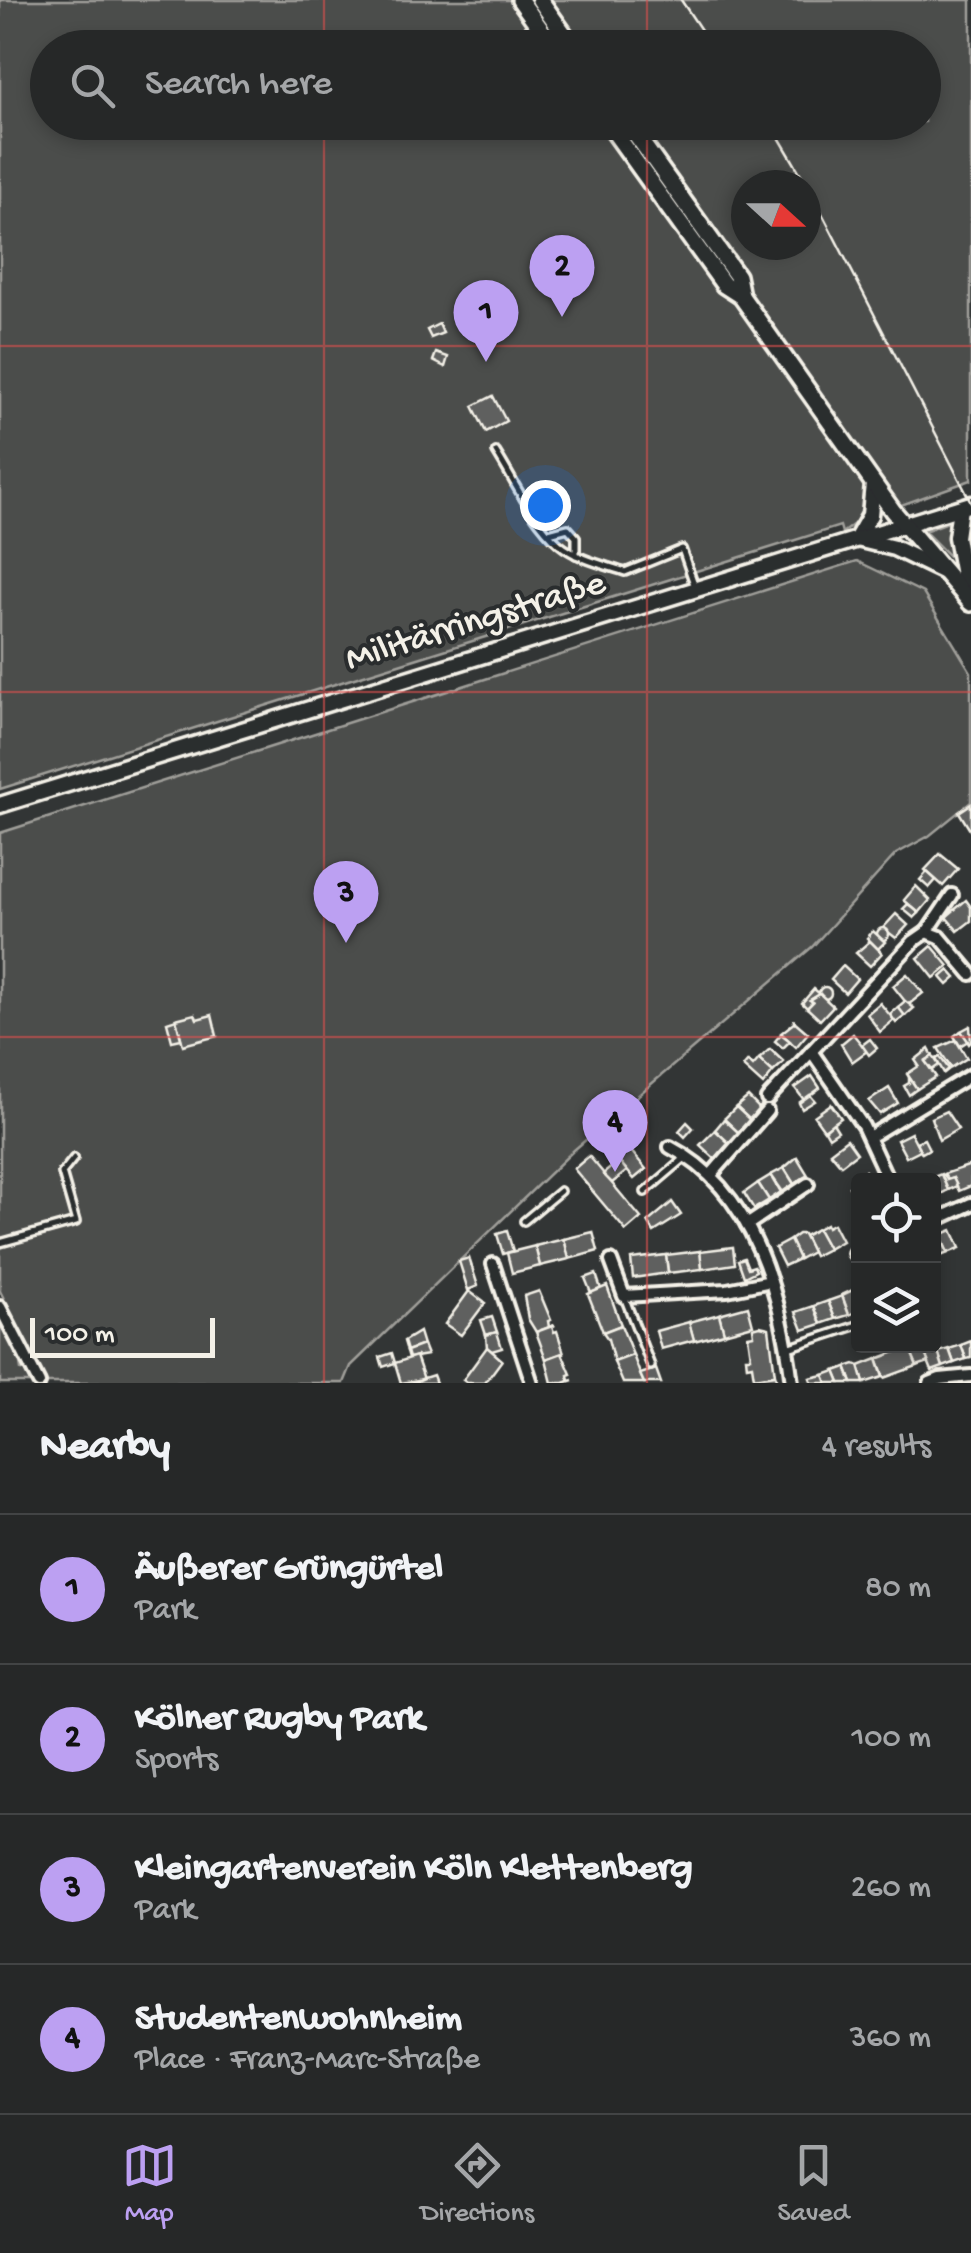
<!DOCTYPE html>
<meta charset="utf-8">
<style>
body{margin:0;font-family:"Gochi Hand",sans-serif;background:#2e3030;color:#f1f3f6}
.controls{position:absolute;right:30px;bottom:30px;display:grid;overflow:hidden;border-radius:10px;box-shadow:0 5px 15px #0003}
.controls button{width:90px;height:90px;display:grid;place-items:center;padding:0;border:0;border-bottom:2px solid #424445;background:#262828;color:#f1f3f6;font:50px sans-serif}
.compass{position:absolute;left:731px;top:170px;width:90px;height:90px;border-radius:50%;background:#262828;box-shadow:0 5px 15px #0003;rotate:111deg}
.scale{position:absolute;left:30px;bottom:25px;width:185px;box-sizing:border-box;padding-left:10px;border:5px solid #f4f1e8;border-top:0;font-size:28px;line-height:35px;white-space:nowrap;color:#f4f1e8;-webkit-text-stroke:8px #2a2d2e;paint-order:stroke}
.you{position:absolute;left:545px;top:505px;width:35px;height:35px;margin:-25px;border:8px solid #fff;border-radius:50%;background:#1a73e8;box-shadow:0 0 0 15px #1a73e833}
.badge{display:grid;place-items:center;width:65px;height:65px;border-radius:50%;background:#bca0f2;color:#111;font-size:32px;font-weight:700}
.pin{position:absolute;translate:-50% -82px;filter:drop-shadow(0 2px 5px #0008)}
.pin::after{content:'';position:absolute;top:52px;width:35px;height:30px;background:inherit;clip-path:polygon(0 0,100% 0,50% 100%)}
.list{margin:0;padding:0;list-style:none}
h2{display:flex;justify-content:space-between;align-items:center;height:130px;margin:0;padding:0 40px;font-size:42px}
h2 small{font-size:32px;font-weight:400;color:#a4a6a8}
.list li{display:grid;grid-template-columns:65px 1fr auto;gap:30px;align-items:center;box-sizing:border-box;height:150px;padding:0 40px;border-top:2px solid #424445}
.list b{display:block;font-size:38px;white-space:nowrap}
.list p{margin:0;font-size:32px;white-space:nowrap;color:#a4a6a8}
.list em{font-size:32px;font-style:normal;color:#a4a6a8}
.icon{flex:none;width:55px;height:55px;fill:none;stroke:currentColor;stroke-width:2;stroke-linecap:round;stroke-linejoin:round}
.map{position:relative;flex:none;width:971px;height:1383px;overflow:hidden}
.search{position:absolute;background:#262828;box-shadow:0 5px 15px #0003;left:30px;right:30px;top:30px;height:110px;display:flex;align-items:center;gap:25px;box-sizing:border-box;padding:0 35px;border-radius:55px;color:#a4a6a8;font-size:38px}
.sheet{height:730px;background:#262828}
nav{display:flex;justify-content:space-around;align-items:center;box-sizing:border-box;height:140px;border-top:2px solid #424445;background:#262828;font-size:28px;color:#a4a6a8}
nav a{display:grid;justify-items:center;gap:5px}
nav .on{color:#bca0f2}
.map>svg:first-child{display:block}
.green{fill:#4b4d4c;stroke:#a09f9a;stroke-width:2.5;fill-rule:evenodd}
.building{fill:#5f605f;stroke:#f4f1e8;stroke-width:2.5}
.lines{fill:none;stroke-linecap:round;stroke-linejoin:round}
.lane-casing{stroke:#f4f1e8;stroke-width:12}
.street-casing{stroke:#f4f1e8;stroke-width:18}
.secondary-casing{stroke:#f4f1e8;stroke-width:21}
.primary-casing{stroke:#f4f1e8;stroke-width:22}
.lane{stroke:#2a2d2e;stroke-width:5}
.street{stroke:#2a2d2e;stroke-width:10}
.secondary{stroke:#2a2d2e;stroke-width:14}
.primary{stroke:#2a2d2e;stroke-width:15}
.tram{stroke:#f4f1e8;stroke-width:2.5}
.grid{fill:none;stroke:#dc504e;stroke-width:2.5;stroke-opacity:0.55}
.labels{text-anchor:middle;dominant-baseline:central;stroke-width:8;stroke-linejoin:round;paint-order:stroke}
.street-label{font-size:38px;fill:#f4f1e8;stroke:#2a2d2e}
</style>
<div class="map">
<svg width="971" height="1383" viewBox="0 0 971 1383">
<rect width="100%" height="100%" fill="#323535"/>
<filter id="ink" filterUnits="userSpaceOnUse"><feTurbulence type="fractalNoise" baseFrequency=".01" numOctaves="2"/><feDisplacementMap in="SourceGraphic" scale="20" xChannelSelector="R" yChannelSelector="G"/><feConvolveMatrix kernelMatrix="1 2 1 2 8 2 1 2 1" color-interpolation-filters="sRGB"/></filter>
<g filter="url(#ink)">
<g class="green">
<path d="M0,0H971V480L859,520L842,533L840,526L0,789ZM48,48H924V122H48ZM746,185H806V245H746Z"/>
<polygon points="948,522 958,565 924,531"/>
<polygon points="857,561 923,593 971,672 971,802 929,836 896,854 812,947 574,1150 351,1366 344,1383 47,1383 0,1291 0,833"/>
<polygon points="0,1323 19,1358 21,1370 25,1371 31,1383 0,1383"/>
</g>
<g class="building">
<polygon points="439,324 443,333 431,338 427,330"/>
<polygon points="436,353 448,357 445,367 433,361"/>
<polygon points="493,396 506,421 486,432 473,406"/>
<polygon points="971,804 971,829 970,830 959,812"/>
<polygon points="940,854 958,869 943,886 925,870"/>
<polygon points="927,872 936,880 929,888 920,880"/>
<polygon points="916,886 930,900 919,913 904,900"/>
<polygon points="966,900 971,907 971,921 958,931 946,917"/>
<polygon points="908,904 919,913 914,918 903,909"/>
<polygon points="896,914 908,925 896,938 883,928"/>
<circle cx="883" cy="934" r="6"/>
<polygon points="873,931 885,942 878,949 867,938"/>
<polygon points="870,941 882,953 870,966 856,953"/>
<polygon points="932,946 949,966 934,978 918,958"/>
<polygon points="843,966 857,979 845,993 831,980"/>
<polygon points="949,970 956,978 948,985 941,977"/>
<polygon points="907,974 923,993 908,1005 893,986"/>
<circle cx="825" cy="993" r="6"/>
<polygon points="814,989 820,994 810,1000 813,1002 807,1008 802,1003"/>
<polygon points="820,994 833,1006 820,1020 807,1008 813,1002 810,1000"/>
<polygon points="905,1001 914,1008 905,1016 898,1007"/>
<polygon points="880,1003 894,1020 880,1032 867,1014"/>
<polygon points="898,1007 905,1016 896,1023 890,1014"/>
<polygon points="195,1014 197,1019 212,1015 217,1036 183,1045 176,1019"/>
<polygon points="176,1019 181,1039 172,1041 167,1022"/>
<polygon points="793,1020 808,1033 796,1047 781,1033 795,1022"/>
<polygon points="970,1026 971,1042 969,1044 961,1031"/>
<polygon points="961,1031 968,1041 960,1046 954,1036"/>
<polygon points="781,1034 790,1041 783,1048 775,1041"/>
<polygon points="853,1034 867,1051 852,1062 841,1044"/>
<polygon points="870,1039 877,1048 869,1055 862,1045"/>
<polygon points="956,1040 967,1058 951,1068 938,1048"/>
<polygon points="770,1049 784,1062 773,1072 759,1059"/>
<polygon points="929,1049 933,1056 925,1061 936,1077 917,1089 907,1074 919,1066 915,1060"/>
<polygon points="933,1056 939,1065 932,1070 925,1061"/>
<polygon points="940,1057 949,1069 944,1073 936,1059"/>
<polygon points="759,1059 773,1072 763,1085 743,1067 748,1061 753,1066"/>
<polygon points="812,1076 820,1088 804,1100 795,1088"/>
<polygon points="909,1077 917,1089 909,1095 904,1086 909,1083"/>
<polygon points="889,1088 898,1103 880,1114 869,1101"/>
<polygon points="810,1095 815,1101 802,1109 799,1103"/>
<polygon points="748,1097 760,1109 750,1120 736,1107"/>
<polygon points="831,1104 841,1118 824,1130 814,1116"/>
<polygon points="736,1107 750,1120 739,1133 724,1119"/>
<polygon points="946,1111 958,1129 939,1140 931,1118"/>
<polygon points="724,1119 739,1133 729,1143 715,1130"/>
<polygon points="687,1122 693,1128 685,1137 679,1131"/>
<polygon points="833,1123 838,1131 829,1137 825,1130"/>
<polygon points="715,1130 729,1143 715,1159 700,1145"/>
<polygon points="616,1133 646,1169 634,1179 604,1143"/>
<polygon points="911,1133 920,1150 906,1157 897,1140"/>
<polygon points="847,1139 857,1153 841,1165 830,1152"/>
<polygon points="924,1139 929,1149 922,1153 916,1142"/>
<polygon points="589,1156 641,1218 626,1231 574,1169"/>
<polygon points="797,1157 808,1175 794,1184 784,1168"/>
<polygon points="619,1161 627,1171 612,1183 603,1174"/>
<polygon points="971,1165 971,1186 959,1191 953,1178 947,1180 944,1174"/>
<polygon points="784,1168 794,1184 783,1192 771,1175"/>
<polygon points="865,1171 871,1180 858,1180 857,1198 849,1187"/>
<polygon points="941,1174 948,1190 939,1195 931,1178"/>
<polygon points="944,1174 947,1180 953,1178 957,1186 948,1190 942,1176"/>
<polygon points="771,1175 781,1192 769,1200 758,1183"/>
<polygon points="758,1183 769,1200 754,1209 744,1193"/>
<polygon points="672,1202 681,1215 654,1232 648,1222"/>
<polygon points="826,1224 827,1227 833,1224 842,1241 828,1249 817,1229"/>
<polygon points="817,1229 828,1249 814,1256 804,1236"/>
<polygon points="952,1230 960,1248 948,1253 940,1235"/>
<polygon points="507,1231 513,1251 503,1254 497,1234"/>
<polygon points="593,1232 598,1251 569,1259 564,1239"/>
<polygon points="798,1234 803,1234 812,1252 799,1259 790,1240"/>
<polygon points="940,1235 948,1253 936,1258 934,1238"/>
<polygon points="564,1239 569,1259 540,1266 535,1246"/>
<polygon points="790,1240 799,1259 784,1266 775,1248"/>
<polygon points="535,1246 540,1266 512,1273 507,1253"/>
<polygon points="733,1247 735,1264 702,1269 700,1251"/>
<polygon points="700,1251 702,1269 668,1273 666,1255"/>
<polygon points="666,1255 668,1273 633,1278 631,1259"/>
<polygon points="469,1258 478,1286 468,1290 459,1261"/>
<polygon points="744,1258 748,1268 754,1266 756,1271 744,1277 738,1260"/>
<polygon points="596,1274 601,1289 591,1293 585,1278"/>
<polygon points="607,1286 621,1325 603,1332 588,1294"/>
<polygon points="857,1288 858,1311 849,1315 842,1295"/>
<polygon points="469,1291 485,1303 461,1335 445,1324"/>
<polygon points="539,1291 551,1320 548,1321 549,1327 555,1325 536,1332 528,1319 524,1296"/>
<polygon points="842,1296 849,1315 835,1319 828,1301"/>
<polygon points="828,1301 835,1319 821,1324 814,1306"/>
<polygon points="748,1306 753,1325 724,1333 719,1314"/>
<polygon points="814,1306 821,1324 803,1330 796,1312"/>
<polygon points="719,1314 724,1333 694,1341 689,1322"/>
<polygon points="492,1317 497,1332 486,1335 481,1320"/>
<polygon points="689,1322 694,1340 661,1349 656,1331"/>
<polygon points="555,1325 552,1327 554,1332 557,1331 564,1353 546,1359 536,1332"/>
<polygon points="621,1325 633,1355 614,1362 608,1339 603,1332"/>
<polygon points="760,1326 769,1328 775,1375 754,1378 752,1365 747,1366 746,1357 751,1357 748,1336 754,1335 753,1328"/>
<polygon points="419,1332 423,1345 407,1351 404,1341"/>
<polygon points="497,1332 502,1348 492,1351 487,1348 486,1335"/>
<polygon points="971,1341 971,1358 966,1359 961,1345"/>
<polygon points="423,1345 427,1355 409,1358 407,1351"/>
<polygon points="961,1345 966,1359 954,1363 949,1349"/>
<polygon points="922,1346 929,1362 917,1366 909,1347"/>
<polygon points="487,1347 502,1360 485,1383 467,1383 463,1380"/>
<polygon points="909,1347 917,1366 884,1378 877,1359"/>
<polygon points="949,1349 954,1363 943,1367 938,1352"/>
<polygon points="938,1352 943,1367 932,1371 926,1356"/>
<polygon points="392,1353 395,1363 383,1367 380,1357"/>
<polygon points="562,1353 571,1374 568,1375 569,1381 573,1380 564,1383 552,1383 546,1359"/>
<polygon points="633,1355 640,1374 644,1383 623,1383 614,1362"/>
<polygon points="416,1356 424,1379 401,1383 395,1363"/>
<polygon points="877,1359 883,1377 864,1383 859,1366"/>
<polygon points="855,1364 859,1366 864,1383 852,1383 846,1367"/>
<polygon points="846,1367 852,1383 840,1383 835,1371"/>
<polygon points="656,1369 661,1383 644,1383 640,1374"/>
<polygon points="835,1371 840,1383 827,1383 824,1375"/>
<polygon points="433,1375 436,1383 412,1383 424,1378"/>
<polygon points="775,1375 777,1383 752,1383 754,1378"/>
<polygon points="824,1375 827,1383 812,1383 810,1378"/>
</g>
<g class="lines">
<defs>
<g id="lane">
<path d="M496,452C515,482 532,521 559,544C577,559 604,565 625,572L682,549L695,587"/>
<polyline points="549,533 568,528 576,537 576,555"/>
<polyline points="645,1192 685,1158"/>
<polyline points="524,1221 560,1191"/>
<polyline points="0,1243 76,1222 62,1173 74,1158"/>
<polyline points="625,1299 651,1366"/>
<polyline points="788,1348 858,1325"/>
</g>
<g id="street">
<polyline points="927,932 940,937 971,974"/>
<polyline points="927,932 952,895"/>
<polyline points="811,1051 863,1126 888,1180"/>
<polyline points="767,1099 914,941 927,932"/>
<polyline points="869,1137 971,1075"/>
<path d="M670,1147C755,1191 781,1296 792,1383"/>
<polyline points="711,1175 767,1111"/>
<polyline points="934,1221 971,1204"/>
<polyline points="747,1225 808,1184"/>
<polyline points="854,1253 858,1251"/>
<polyline points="611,1261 624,1296 727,1290 771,1281"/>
<polyline points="493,1264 532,1383"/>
<polyline points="0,1307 39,1383"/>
<polyline points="930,1383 940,1379 971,1376"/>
</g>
<g id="secondary">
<polyline points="960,508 956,537 967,597"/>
<polyline points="857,538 870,515 873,484"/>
<polyline points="857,539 894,548 944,572"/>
<polyline points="0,805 971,504"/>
</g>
<g id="primary">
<polyline points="520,0 554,48"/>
<polyline points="540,0 574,48"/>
<polyline points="607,122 724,285 741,296 893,511 971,603"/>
<polyline points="627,122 737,276 741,296"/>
</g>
</defs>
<use href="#lane" class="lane-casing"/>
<use href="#street" class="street-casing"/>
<use href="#secondary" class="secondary-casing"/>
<use href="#primary" class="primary-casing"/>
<use href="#lane" class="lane"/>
<use href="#street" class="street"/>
<use href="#secondary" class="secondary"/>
<use href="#primary" class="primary"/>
<g class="tram">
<polyline points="681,0 713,48"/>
<polyline points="770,122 809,188 971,502"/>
</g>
</g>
</g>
<path class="grid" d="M324,0V48M647,0V48M324,122V1383M647,122V1383M0,346H971M0,692H971M0,1037H971"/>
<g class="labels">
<g class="street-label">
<text transform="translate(476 623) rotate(-17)">Militärringstraße</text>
</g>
</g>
</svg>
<div class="controls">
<button><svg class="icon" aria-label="locate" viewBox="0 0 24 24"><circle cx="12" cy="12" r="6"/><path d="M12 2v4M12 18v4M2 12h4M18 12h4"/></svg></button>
<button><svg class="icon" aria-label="layers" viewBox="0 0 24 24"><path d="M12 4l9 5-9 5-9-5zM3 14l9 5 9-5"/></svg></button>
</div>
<svg class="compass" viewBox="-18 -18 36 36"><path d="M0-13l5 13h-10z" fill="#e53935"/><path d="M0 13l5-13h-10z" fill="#a4a6a8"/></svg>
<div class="scale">100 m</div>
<div class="you"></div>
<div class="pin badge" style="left:486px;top:362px">1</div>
<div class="pin badge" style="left:562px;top:317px">2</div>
<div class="pin badge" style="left:346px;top:943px">3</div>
<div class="pin badge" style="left:615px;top:1172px">4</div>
<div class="search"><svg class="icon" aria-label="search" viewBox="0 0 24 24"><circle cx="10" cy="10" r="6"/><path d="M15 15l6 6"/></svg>Search here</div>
</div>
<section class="sheet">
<h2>Nearby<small>4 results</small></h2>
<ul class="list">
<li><span class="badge">1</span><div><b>Äußerer Grüngürtel</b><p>Park</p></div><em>80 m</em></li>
<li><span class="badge">2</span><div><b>Kölner Rugby Park</b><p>Sports</p></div><em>100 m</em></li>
<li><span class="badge">3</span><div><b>Kleingartenverein Köln Klettenberg</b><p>Park</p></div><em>260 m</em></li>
<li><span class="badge">4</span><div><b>Studentenwohnheim</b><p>Place · Franz-Marc-Straße</p></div><em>360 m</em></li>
</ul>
</section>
<nav>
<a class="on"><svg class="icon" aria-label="map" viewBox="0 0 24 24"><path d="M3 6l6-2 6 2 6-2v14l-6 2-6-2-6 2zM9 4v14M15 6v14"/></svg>Map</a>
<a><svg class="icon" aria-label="directions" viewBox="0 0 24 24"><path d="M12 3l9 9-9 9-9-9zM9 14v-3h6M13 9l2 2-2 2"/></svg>Directions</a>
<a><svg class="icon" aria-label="saved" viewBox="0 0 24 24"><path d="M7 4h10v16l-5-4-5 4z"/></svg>Saved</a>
</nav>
